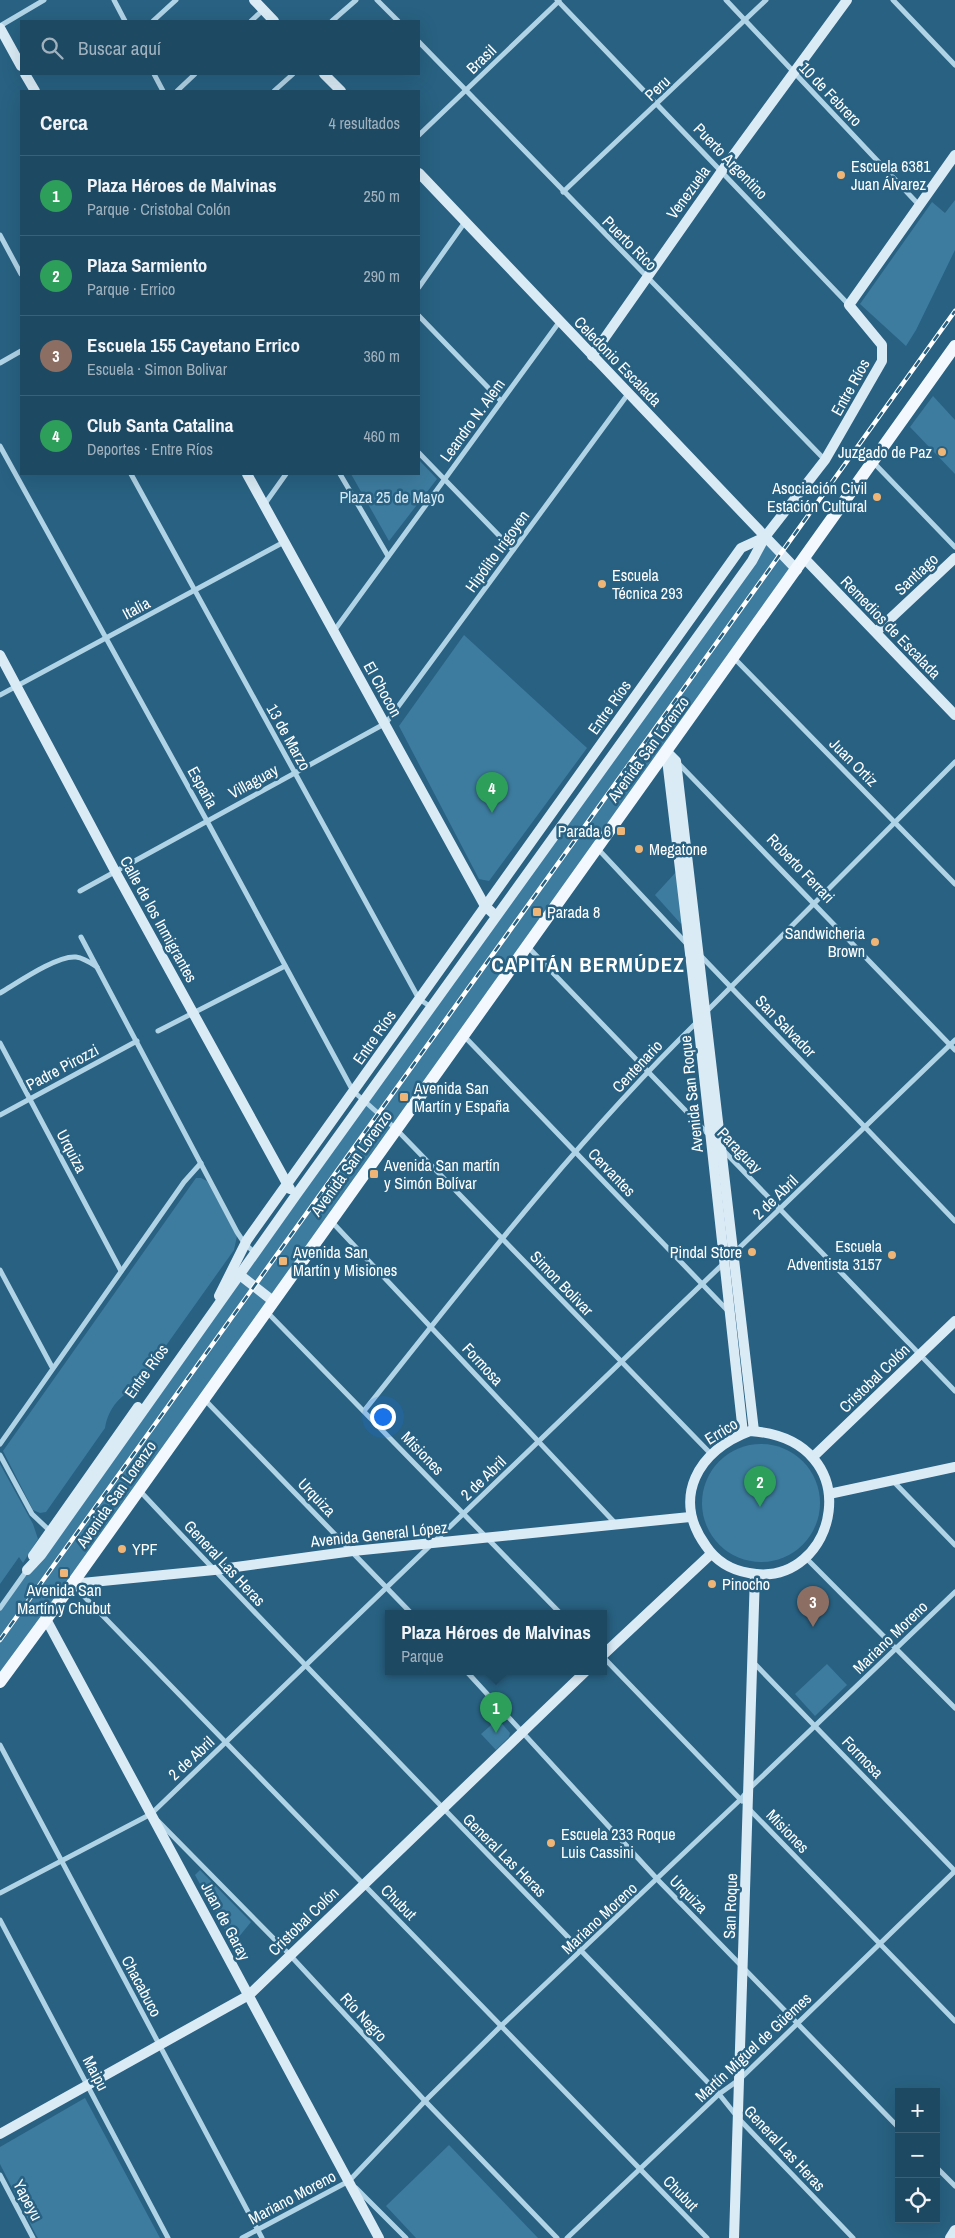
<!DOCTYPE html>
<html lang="es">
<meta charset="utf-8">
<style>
body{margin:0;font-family:"Archivo Narrow",sans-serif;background:#265068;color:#f1f3f6}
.controls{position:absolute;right:15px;bottom:15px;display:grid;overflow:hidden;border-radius:0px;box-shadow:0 5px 20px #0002}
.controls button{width:45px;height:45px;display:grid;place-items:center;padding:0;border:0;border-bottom:1px solid #3c6177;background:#1e4962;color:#f1f3f6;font:25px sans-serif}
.you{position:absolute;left:382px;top:1416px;width:18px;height:18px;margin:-12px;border:4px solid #fff;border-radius:50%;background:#1a73e8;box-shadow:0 0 0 8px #1a73e833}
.badge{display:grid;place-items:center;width:32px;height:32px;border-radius:50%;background:#8abfa5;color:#fff;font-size:16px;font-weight:700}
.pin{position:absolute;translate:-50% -41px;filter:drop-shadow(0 1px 2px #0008)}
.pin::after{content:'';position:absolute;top:26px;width:18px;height:15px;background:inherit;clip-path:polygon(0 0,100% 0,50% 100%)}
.popup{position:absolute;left:385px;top:1610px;width:222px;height:65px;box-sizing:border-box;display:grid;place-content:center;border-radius:0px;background:#1e4962;filter:drop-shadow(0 1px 4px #0005);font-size:16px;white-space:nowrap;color:#a1b2be}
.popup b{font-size:19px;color:#f1f3f6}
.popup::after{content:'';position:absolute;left:50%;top:100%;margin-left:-10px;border:10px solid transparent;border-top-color:#1e4962}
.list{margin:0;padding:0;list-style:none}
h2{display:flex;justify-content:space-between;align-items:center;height:65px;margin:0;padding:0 20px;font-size:21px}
h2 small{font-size:16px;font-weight:400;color:#a1b2be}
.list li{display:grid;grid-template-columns:32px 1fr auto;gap:15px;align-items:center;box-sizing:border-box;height:80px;padding:0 20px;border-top:1px solid #3c6177}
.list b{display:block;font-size:19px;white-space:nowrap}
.list p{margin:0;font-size:16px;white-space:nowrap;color:#a1b2be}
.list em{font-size:16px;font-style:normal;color:#a1b2be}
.icon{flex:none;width:28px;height:28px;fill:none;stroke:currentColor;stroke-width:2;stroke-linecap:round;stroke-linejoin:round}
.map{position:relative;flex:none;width:955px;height:2238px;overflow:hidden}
.search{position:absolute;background:#1e4962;box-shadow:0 5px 20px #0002;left:20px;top:20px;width:400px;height:55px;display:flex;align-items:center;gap:12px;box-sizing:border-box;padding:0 18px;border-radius:0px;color:#a1b2be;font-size:19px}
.panel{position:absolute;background:#1e4962;box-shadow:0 5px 20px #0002;left:20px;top:90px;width:400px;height:385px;border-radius:0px}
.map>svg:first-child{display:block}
.green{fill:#3d7c9f}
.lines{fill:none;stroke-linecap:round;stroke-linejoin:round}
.street{stroke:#b1d3e6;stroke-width:5}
.secondary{stroke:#daebf6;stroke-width:10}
.primary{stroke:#f2f8fd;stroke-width:12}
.rail-casing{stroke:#fff;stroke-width:4.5}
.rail{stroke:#286182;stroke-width:2.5;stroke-dasharray:8;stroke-linecap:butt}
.poi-dot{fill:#eeb577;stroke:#286182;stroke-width:2}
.labels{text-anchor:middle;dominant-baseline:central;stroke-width:5;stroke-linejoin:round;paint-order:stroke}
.street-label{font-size:16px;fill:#fff;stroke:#286182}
.poi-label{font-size:16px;fill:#fff;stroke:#286182;text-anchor:start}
.park-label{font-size:16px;fill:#d4e9f5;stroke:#286182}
.district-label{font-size:21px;font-weight:bold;letter-spacing:1px;fill:#fff;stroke:#286182}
</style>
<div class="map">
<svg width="955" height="2238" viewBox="0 0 955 2238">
<rect width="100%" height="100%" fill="#286182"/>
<g class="green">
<polygon points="955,200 955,250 916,330 906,346 860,304 932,202 945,213"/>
<polygon points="933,396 955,420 955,474 910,427"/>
<polygon points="419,460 437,479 389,541 351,474 419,474"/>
<polygon points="765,537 797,570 0,1682 0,1608"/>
<polygon points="464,635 587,748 489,881 479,879 399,726"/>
<polygon points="677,871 684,920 681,924 655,895"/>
<path d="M196,1178H201L207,1181L237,1236L234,1250L138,1385C120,1397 109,1406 105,1428L46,1512L40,1513L33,1510L3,1451Z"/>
<circle cx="761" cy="1503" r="59"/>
<polygon points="0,1464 33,1524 38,1539 23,1563 19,1557 0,1584"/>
<polygon points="827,1664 847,1685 815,1716 795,1694"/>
<polygon points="498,1719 510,1733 509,1737 496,1750 481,1734"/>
<polygon points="200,1870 251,1922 233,1944 195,1875"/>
<polygon points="85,2098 160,2238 38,2238 36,2235 0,2164 0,2147"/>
<polygon points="449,2145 538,2238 416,2238 386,2206"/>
</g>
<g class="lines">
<g class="street">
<polyline points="114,0 125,21"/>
<polyline points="377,0 398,21"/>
<polyline points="557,0 849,305"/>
<polyline points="726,0 919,205"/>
<polyline points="893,0 955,65"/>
<polyline points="153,21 176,0"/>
<polyline points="251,21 263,10"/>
<polyline points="332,21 356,0"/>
<polyline points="0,26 44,0"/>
<polyline points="419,42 825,460"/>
<polyline points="154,74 163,91"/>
<polyline points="177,91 195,74"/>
<polyline points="274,91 293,74"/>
<polyline points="419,135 559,1"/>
<polyline points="563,192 766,0"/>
<polyline points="0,235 21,274"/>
<polyline points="419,287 465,222"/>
<polyline points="419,316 501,401"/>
<polyline points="0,363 21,351"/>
<polyline points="0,446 207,821 353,1091 397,1130 710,1453"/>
<polyline points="419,453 513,550"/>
<polyline points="874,463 955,547"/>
<polyline points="131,474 419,999 431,1007"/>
<polyline points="340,474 388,556"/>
<polyline points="264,505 286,474"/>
<polyline points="334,631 560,321"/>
<polyline points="734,658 955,884"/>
<polyline points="0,695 284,542"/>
<polyline points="678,763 955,1050"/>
<polyline points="598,849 686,943"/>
<polyline points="80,891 386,723 628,394"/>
<polyline points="81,937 237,1232 245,1244 255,1253"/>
<polyline points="528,947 709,1135"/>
<polyline points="700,955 955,1221"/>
<path d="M0,993C17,983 57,955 76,957C84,958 91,963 97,967"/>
<polyline points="706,1012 955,762"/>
<polyline points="158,1031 285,966"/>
<polyline points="464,1036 728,1311"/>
<polyline points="0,1043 121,1271"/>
<polyline points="0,1115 137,1041"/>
<polyline points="723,1150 955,1391"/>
<polyline points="332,1222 616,1524"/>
<polyline points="734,1253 955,1040"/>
<polyline points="0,1270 52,1367"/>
<polyline points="266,1311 561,1614"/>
<polyline points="204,1399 412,1614"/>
<path d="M364,1411C470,1278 575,1142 697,1022"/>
<polyline points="0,1444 184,1182 201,1163"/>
<polyline points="0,1455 32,1514 50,1531"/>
<polyline points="893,1481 955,1545"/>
<path d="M139,1490C330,1694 526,1892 719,2094L739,2119L853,2238"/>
<polyline points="805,1557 955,1708"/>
<polyline points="72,1584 707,2238"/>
<polyline points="0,1608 27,1570"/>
<polyline points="604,1658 742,1801"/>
<polyline points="754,1663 955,1871"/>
<polyline points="467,1672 658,1880 899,2128"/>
<polyline points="0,1745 262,2238"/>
<polyline points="748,1808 955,2021"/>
<polyline points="158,1821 289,1954 425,2101 557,2238"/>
<polyline points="0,1893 151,1814 724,1263"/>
<polyline points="0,1920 168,2238"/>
<polyline points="936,2167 955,2186"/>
<polyline points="0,2175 33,2238"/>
<polyline points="356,2188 406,2238"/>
<polyline points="242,2238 349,2181 425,2101 502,2025 741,1799 749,1789 955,1592"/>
<polyline points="567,2238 719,2094 740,2079 955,1871"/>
</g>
<g class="secondary">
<polyline points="254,0 274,21"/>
<polyline points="0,28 21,66"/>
<polyline points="25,74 35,91"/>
<polyline points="324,74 341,91"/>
<polyline points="419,173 797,570"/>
<polyline points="592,356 721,172 847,0"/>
<polyline points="247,474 485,906 496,916"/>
<polyline points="805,559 955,715"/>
<polyline points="876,632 955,558"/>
<polyline points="0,655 115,871 290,1189"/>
<polyline points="666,751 676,761 754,1431"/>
<polyline points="666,751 698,1021 743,1433"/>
<polyline points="236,1272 273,1301"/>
<polyline points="219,1296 247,1240 741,548 765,537"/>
<path d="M750,1431C872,1439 838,1590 749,1573C731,1570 716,1561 706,1546C671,1498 698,1450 750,1431Z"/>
<polyline points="814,1456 955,1321"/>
<polyline points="829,1494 955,1467"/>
<polyline points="33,1556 138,1407"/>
<polyline points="27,1570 41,1555 296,1195 752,561 765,537 825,460 882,361 882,345 849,305 955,155"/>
<polyline points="72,1584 214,1570 353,1551 690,1517"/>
<polyline points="46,1619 379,2238"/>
<polyline points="604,1654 711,1554"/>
<polyline points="0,2134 249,1995 585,1672"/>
<polyline points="734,2238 755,1574"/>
<polyline points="950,2238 955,2230"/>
</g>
<polyline class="primary" points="0,1682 72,1584 955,346"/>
<defs>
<polyline id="rail" points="0,1640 955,311"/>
</defs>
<use href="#rail" class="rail-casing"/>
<use href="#rail" class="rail"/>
</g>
<g class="poi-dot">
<circle cx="841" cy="175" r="5"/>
<circle cx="942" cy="452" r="5"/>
<circle cx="877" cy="497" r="5"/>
<circle cx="602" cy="584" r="5"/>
<rect x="616" y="826" width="10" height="10" rx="2.5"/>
<circle cx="639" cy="849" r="5"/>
<rect x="532" y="907" width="10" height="10" rx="2.5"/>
<circle cx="875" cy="942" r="5"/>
<rect x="399" y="1092" width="10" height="10" rx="2.5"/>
<rect x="369" y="1169" width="10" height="10" rx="2.5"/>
<circle cx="752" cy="1252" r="5"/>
<circle cx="892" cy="1255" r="5"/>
<rect x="278" y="1256" width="10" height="10" rx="2.5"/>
<circle cx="122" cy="1549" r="5"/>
<rect x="59" y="1568" width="10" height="10" rx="2.5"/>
<circle cx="712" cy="1584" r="5"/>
<circle cx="551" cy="1843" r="5"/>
</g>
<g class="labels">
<g class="street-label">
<text transform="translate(481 59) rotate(-44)">Brasil</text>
<text transform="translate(657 88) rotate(-44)">Peru</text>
<text transform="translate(831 94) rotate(46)">10 de Febrero</text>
<text transform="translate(731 161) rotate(46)">Puerto Argentino</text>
<text transform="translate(688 192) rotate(-54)">Venezuela</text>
<text transform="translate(630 243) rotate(45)">Puerto Rico</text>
<text transform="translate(618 361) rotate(46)">Celedonio Escalada</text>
<text transform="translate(850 387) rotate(-61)">Entre Ríos</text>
<text transform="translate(472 420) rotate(-54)">Leandro N. Alem</text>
<text transform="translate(497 551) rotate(-54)">Hipólito Irigoyen</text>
<text transform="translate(916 574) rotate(-43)">Santiago</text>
<text transform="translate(136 608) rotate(-28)">Italia</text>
<text transform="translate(891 627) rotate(46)">Remedios de Escalada</text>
<text transform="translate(383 689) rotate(61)">El Chocon</text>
<text transform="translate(609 707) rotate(-55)">Entre Ríos</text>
<text transform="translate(289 737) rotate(61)">13 de Marzo</text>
<text transform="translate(648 749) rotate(-54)">Avenida San Lorenzo</text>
<text transform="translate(854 762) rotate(45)">Juan Ortiz</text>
<text transform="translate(253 781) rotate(-29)">Villaguay</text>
<text transform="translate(203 787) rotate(61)">España</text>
<text transform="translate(801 868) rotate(46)">Roberto Ferrari</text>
<text transform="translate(159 919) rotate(61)">Calle de los Inmigrantes</text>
<text transform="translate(786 1026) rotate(46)">San Salvador</text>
<text transform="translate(374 1037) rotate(-55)">Entre Ríos</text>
<text transform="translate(637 1066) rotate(-47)">Centenario</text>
<text transform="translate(62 1067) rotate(-28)">Padre Pirozzi</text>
<text transform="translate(691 1094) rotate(-96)">Avenida San Roque</text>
<text transform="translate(740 1150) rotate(46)">Paraguay</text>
<text transform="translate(72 1151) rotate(62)">Urquiza</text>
<text transform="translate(351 1163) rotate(-54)">Avenida San Lorenzo</text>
<text transform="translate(612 1172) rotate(46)">Cervantes</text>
<text transform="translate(775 1197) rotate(-44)">2 de Abril</text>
<text transform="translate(562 1283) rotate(46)">Simon Bolivar</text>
<text transform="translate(483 1364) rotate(47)">Formosa</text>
<text transform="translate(146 1371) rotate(-54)">Entre Ríos</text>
<text transform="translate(874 1378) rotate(-44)">Cristobal Colón</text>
<text transform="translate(721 1431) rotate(-32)">Errico</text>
<text transform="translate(423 1453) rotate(46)">Misiones</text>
<text transform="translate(483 1478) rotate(-44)">2 de Abril</text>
<text transform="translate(116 1494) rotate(-55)">Avenida San Lorenzo</text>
<text transform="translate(317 1497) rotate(46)">Urquiza</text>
<text transform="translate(379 1534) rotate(-6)">Avenida General López</text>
<text transform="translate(225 1563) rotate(47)">General Las Heras</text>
<text transform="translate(890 1637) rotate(-44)">Mariano Moreno</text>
<text transform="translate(863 1757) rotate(46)">Formosa</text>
<text transform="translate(191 1758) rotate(-43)">2 de Abril</text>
<text transform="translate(788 1831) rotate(46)">Misiones</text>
<text transform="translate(505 1855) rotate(45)">General Las Heras</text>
<text transform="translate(689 1894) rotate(45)">Urquiza</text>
<text transform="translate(399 1902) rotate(45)">Chubut</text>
<text transform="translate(730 1906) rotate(-88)">San Roque</text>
<text transform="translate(599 1918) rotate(-43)">Mariano Moreno</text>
<text transform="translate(226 1921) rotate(62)">Juan de Garay</text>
<text transform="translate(303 1921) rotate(-44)">Cristobal Colón</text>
<text transform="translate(142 1986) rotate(62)">Chacabuco</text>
<text transform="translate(364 2017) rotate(47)">Río Negro</text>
<text transform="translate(753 2047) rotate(-43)">Martín Miguel de Güemes</text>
<text transform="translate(96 2073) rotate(62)">Maipu</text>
<text transform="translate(785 2148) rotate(47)">General Las Heras</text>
<text transform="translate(681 2193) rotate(46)">Chubut</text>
<text transform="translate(292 2197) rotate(-28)">Mariano Moreno</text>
<text transform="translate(28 2200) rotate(62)">Yapeyu</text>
</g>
<g class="poi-label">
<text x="851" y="166">Escuela 6381<tspan x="851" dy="18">Juan Álvarez</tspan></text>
<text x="932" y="452" text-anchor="end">Juzgado de Paz</text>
<text x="867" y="488" text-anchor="end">Asociación Civil<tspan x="867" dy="18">Estación Cultural</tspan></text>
<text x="612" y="575">Escuela<tspan x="612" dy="18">Técnica 293</tspan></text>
<text x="611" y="831" text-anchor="end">Parada 6</text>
<text x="649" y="849">Megatone</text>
<text x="547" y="912">Parada 8</text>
<text x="865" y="933" text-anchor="end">Sandwicheria<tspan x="865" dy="18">Brown</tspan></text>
<text x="414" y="1088">Avenida San<tspan x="414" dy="18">Martín y España</tspan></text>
<text x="384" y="1165">Avenida San martín<tspan x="384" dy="18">y Simón Bolívar</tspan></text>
<text x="882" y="1246" text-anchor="end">Escuela<tspan x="882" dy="18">Adventista 3157</tspan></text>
<text x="293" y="1252">Avenida San<tspan x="293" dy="18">Martín y Misiones</tspan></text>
<text x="742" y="1252" text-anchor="end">Pindal Store</text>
<text x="132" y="1549">YPF</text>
<text x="722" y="1584">Pinocho</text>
<text x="64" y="1590" text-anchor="middle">Avenida San<tspan x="64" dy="18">Martín y Chubut</tspan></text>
<text x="561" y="1834">Escuela 233 Roque<tspan x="561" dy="18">Luis Cassini</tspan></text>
</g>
<g class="park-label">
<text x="392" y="497">Plaza 25 de Mayo</text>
</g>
<g class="district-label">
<text x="588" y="964">CAPITÁN BERMÚDEZ</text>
</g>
</g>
</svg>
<div class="controls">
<button>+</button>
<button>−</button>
<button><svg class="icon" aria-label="locate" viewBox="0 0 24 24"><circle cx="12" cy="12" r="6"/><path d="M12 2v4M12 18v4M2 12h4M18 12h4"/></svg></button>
</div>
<div class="you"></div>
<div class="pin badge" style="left:496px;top:1733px;background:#2e9e5b">1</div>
<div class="popup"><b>Plaza Héroes de Malvinas</b>Parque</div>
<div class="pin badge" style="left:760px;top:1507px;background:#2e9e5b">2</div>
<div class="pin badge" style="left:813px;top:1627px;background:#8d6e63">3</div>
<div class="pin badge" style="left:492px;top:813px;background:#2e9e5b">4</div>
<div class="search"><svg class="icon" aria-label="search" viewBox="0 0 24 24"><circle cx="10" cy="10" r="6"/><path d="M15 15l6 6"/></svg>Buscar aquí</div>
<section class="panel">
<h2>Cerca<small>4 resultados</small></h2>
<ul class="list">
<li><span class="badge" style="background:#2e9e5b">1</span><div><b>Plaza Héroes de Malvinas</b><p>Parque · Cristobal Colón</p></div><em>250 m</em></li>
<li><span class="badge" style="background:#2e9e5b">2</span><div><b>Plaza Sarmiento</b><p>Parque · Errico</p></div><em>290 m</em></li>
<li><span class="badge" style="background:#8d6e63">3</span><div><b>Escuela 155 Cayetano Errico</b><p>Escuela · Simon Bolivar</p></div><em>360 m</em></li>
<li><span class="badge" style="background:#2e9e5b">4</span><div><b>Club Santa Catalina</b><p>Deportes · Entre Ríos</p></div><em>460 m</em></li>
</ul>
</section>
</div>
